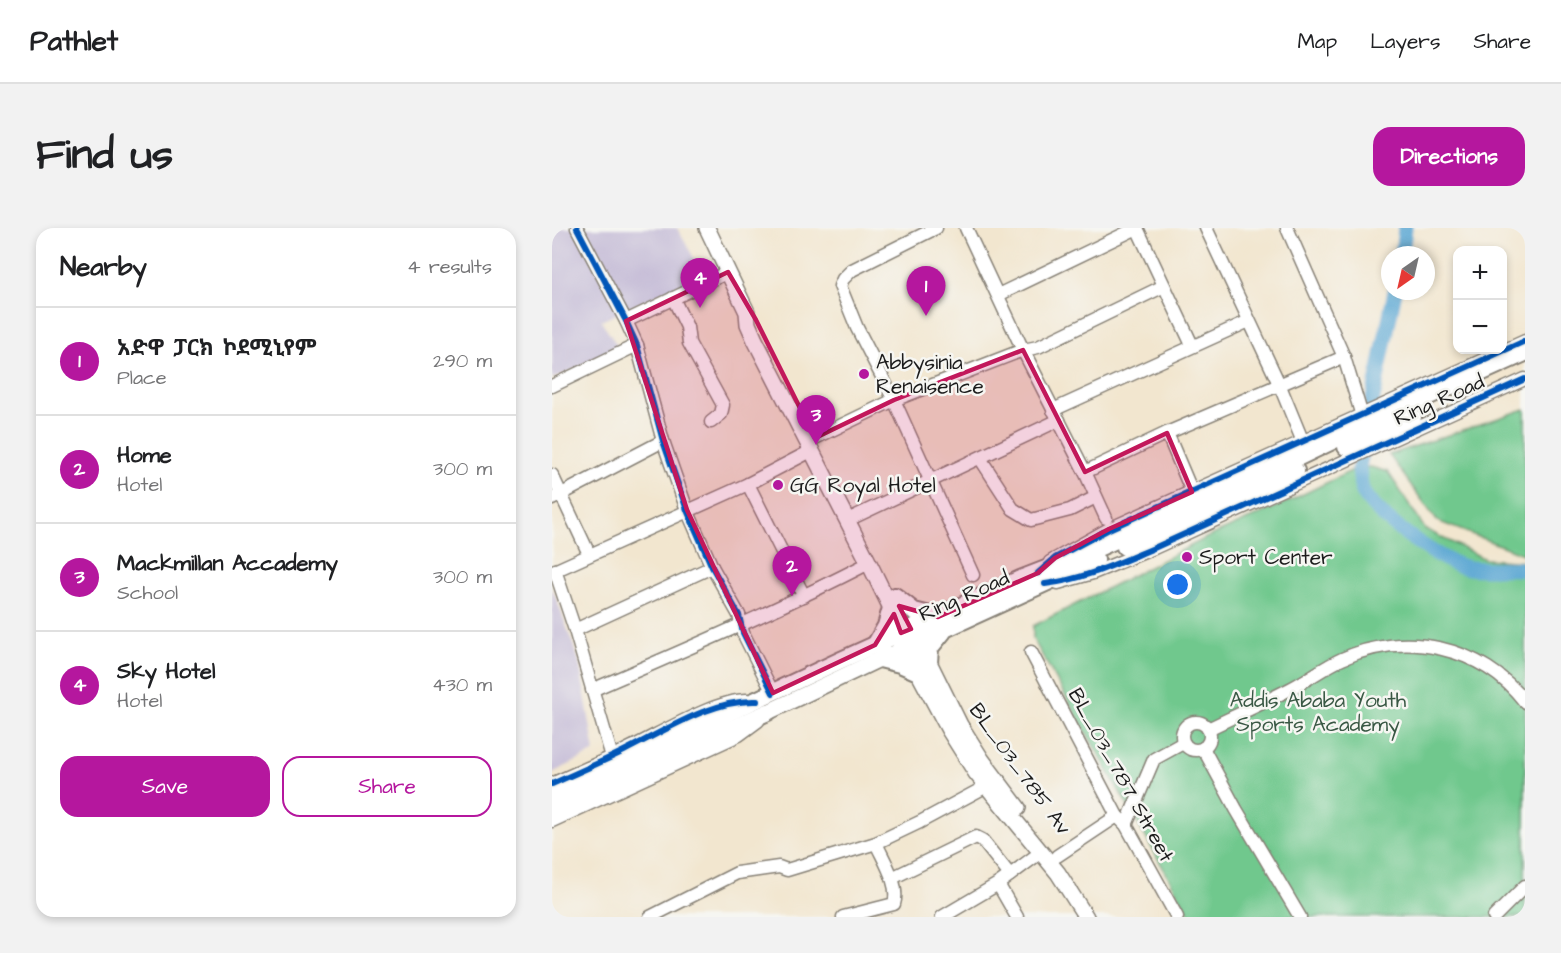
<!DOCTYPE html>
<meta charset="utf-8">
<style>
body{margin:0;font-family:"Architects Daughter","Noto Sans Ethiopic",sans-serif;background:#f2f2f2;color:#202124}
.controls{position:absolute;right:18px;top:18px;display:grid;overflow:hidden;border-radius:12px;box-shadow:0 3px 9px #0003}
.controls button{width:54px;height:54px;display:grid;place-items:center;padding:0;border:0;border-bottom:2px solid #e0e0e0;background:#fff;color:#202124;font:30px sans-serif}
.compass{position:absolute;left:829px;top:18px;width:54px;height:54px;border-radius:50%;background:#fff;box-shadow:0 3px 9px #0003;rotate:214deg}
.you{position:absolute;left:626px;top:357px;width:21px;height:21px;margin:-15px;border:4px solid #fff;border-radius:50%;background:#1a73e8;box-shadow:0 0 0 9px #1a73e833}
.badge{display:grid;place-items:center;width:39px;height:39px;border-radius:50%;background:#b5179e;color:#fff;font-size:20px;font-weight:700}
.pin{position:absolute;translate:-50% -50px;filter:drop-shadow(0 2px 3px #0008)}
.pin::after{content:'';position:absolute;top:32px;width:21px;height:18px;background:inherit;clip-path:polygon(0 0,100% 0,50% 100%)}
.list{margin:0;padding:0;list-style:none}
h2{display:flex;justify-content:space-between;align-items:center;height:78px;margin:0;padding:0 24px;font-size:26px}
h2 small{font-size:20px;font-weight:400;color:#757577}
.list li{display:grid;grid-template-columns:39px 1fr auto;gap:18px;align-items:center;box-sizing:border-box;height:108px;padding:0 24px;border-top:2px solid #e0e0e0}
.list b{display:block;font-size:22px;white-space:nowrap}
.list p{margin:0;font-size:20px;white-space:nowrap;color:#757577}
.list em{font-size:20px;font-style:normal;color:#757577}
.actions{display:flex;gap:12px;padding:18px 24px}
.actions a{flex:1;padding:14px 0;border:2px solid #b5179e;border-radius:18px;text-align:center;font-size:21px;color:#b5179e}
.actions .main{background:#b5179e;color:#fff}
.map{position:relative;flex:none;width:973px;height:689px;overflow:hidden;border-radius:18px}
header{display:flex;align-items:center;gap:36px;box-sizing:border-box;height:84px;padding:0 30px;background:#fff;border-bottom:2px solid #e0e0e0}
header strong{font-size:28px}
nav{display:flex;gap:33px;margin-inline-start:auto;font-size:21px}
.intro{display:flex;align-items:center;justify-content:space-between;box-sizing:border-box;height:144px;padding:0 36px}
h1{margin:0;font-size:42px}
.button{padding:15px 27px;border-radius:18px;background:#b5179e;color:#fff;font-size:21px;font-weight:700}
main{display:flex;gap:36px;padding:0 36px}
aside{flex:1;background:#fff;border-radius:18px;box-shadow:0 3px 9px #0003}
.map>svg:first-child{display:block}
.industrial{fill:#c8bfd8}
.green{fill:#70c88d;stroke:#467254;stroke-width:1.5}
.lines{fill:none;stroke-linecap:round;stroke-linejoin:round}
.river{stroke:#5ba7d3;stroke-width:15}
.minor-casing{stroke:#878176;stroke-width:15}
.major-casing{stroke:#878176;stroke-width:18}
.highway-casing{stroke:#878176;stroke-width:20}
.minor{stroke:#fff;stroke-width:12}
.major{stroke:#fff;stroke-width:15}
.highway{stroke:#fff;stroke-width:16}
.cycleway-casing{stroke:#f6f6f2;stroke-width:10}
.cycleway{stroke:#0057b8;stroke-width:6}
.marked{fill:#c2185b;fill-opacity:0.2;stroke:#c2185b;stroke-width:4.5;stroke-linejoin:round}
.poi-dot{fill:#b5179e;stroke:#f6f6f2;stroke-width:2}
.labels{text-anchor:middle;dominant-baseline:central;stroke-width:5;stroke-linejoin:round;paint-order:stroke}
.poi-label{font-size:21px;fill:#1c1c1c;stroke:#f6f6f2;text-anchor:start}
.street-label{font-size:21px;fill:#1c1c1c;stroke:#f6f6f2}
.park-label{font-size:21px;fill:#395844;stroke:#f6f6f2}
</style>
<header>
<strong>Pathlet</strong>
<nav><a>Map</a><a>Layers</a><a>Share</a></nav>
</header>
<div class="intro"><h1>Find us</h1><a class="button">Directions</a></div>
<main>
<aside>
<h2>Nearby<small>4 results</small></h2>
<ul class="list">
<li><span class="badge">1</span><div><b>አድዋ ፓርክ ኮደሚኒየም</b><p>Place</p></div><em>290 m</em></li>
<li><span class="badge">2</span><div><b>Home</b><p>Hotel</p></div><em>300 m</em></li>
<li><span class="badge">3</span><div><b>Mackmillan Accademy</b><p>School</p></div><em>300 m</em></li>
<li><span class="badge">4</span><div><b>Sky Hotel</b><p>Hotel</p></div><em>430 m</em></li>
</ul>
<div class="actions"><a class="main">Save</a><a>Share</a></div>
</aside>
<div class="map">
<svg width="973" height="689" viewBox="0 0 973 689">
<rect width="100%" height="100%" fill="#f6f6f2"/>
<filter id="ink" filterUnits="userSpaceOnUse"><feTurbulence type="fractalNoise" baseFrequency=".0167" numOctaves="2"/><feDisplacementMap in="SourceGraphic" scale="12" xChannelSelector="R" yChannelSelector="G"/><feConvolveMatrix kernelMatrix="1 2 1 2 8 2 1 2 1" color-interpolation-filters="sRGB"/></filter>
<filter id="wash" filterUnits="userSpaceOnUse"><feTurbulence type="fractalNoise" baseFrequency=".008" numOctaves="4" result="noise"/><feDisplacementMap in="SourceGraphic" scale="24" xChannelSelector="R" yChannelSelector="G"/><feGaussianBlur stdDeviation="1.35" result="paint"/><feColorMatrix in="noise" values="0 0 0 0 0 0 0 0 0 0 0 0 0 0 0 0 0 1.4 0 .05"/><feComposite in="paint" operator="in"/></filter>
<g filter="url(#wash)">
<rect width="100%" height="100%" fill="#f2e6cf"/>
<g class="industrial">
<polygon points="0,0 125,0 151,46 49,93 68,122 0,151"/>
<polygon points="0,359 27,433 43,524 0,545"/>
</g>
<g class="green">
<polygon points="973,181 973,327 885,293 837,227"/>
<polygon points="819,239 836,244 873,301 933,331 973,334 973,689 639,689 481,411 481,398 656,309 735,274 805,240"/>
</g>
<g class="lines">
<g class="river">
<polyline points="850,27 853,0"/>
<path d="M843,63L807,239C808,247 808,259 812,266C826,289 891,336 917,340C935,342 955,340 973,341"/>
</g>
</g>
</g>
<g filter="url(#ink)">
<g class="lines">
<defs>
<g id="minor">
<polyline points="25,0 74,93 85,117 111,213 135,282 160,339 187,387 191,405 221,465"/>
<polyline points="384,0 300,42 291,51 288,58 305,100 342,172 421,347"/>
<polyline points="414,0 471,122 533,244 554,290"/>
<polyline points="585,0 640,117"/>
<polyline points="654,0 728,158 751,214"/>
<polyline points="735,0 792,129 810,188"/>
<polyline points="446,67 585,0"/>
<polyline points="121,70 135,99 137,115 171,177 169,186 159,194"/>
<polyline points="74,93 176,44"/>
<polyline points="0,158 85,117"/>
<polyline points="501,182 697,93"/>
<polyline points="615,205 640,264"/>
<polyline points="263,210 342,172 471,122 486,119 612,58"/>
<polyline points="428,230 461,281 479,292 518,282 544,269"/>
<polyline points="533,244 615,205 792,129"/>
<polyline points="0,247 37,326"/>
<polyline points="196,256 252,368"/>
<polyline points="0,271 111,213"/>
<polyline points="302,289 507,192"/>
<polyline points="498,334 557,301 973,113"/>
<polyline points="3,342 23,402 60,529"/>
<polyline points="0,344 196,256 259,223"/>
<polyline points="506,355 541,345 602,320 973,151"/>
<polyline points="23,402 160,339"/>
<polyline points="479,424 565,588 574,597 625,689"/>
<path d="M40,462C133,422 226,382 317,335"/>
<circle cx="644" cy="508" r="14"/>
<path d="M656,501C683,488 711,475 738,461C756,452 772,439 790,431C853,402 930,418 973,474"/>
<polyline points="651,520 684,581 748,689"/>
<path d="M0,556C24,545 48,535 72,523C103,509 162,472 195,472"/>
<polyline points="0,593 187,507 206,493"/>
<polyline points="574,597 602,531 631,515"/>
<polyline points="505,628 565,588"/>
<polyline points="340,650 424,609 430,612 458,647"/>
<polyline points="446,656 465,689"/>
<polyline points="98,689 185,645 227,639 235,642 324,615 368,594 435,558"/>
<path d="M291,689L342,676C348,657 332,633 324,615"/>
<polyline points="390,689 446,656 489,624"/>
<polyline points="942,689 973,658"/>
</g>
<g id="major">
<polyline points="155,0 195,84 196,96 203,112 317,335 339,380 366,444 397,502 424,545 506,645 534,689"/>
<polyline points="372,424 408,497 430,532 466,580"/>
<polyline points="216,484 338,426"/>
</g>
<g id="highway">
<polyline points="794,219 861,189"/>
<polyline points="573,319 744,243"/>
<polyline points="343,368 362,383 386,389"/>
<polyline points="323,417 334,398 339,380"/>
<polyline points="347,422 544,332"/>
<polyline points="328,431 348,436 366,444"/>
<polyline points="377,435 378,420 391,404"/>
<polyline points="0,568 287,433 468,351 535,325 720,242 826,191 973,125"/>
<polyline points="0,581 216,484"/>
</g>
</defs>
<use href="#minor" class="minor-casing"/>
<use href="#major" class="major-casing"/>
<use href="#highway" class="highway-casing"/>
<use href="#minor" class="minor"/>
<use href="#major" class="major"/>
<use href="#highway" class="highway"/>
<defs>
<g id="cycleway">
<polyline points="25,0 74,93 85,117 111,213 135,282 160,339 187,387 191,405 221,465"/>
<polyline points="486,345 503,330 557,301 973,113"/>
<path d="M493,356C531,352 566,335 602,320L973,151"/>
<path d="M0,556C24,545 48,535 72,523C111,504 160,471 205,473"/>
</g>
</defs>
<use href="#cycleway" class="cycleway-casing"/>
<use href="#cycleway" class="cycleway"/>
</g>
</g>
<path class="marked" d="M176,44L204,92L263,210L342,172L471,122L533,244L615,205L640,264L557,301L503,330L486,345L386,389L347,378L359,401L349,405L342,386L323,417L221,465L135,282L74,93Z"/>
<g class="poi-dot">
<circle cx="312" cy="146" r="6"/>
<circle cx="226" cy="257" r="6"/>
<circle cx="635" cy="329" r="6"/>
</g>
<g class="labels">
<g class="poi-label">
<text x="324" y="134">Abbysinia<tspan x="324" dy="24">Renaisence</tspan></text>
<text x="238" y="257">GG Royal Hotel</text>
<text x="647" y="329">Sport Center</text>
</g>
<g class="street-label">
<text transform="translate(887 172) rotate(-24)">Ring Road</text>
<text transform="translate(412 368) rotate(-24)">Ring Road</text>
<text transform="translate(468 541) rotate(54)">BL_03_785 Av</text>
<text transform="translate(569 547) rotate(61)">BL_03_787 Street</text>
</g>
<g class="park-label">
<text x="766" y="472">Addis Ababa Youth<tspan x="766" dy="24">Sports Academy</tspan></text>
</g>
</g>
</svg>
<div class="controls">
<button>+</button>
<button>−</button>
</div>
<svg class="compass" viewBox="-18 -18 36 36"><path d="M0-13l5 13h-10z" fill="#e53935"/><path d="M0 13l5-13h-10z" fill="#757577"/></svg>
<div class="you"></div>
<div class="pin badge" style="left:374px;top:88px">1</div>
<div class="pin badge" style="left:240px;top:368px">2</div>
<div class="pin badge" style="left:264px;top:217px">3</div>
<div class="pin badge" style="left:148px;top:80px">4</div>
</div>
</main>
